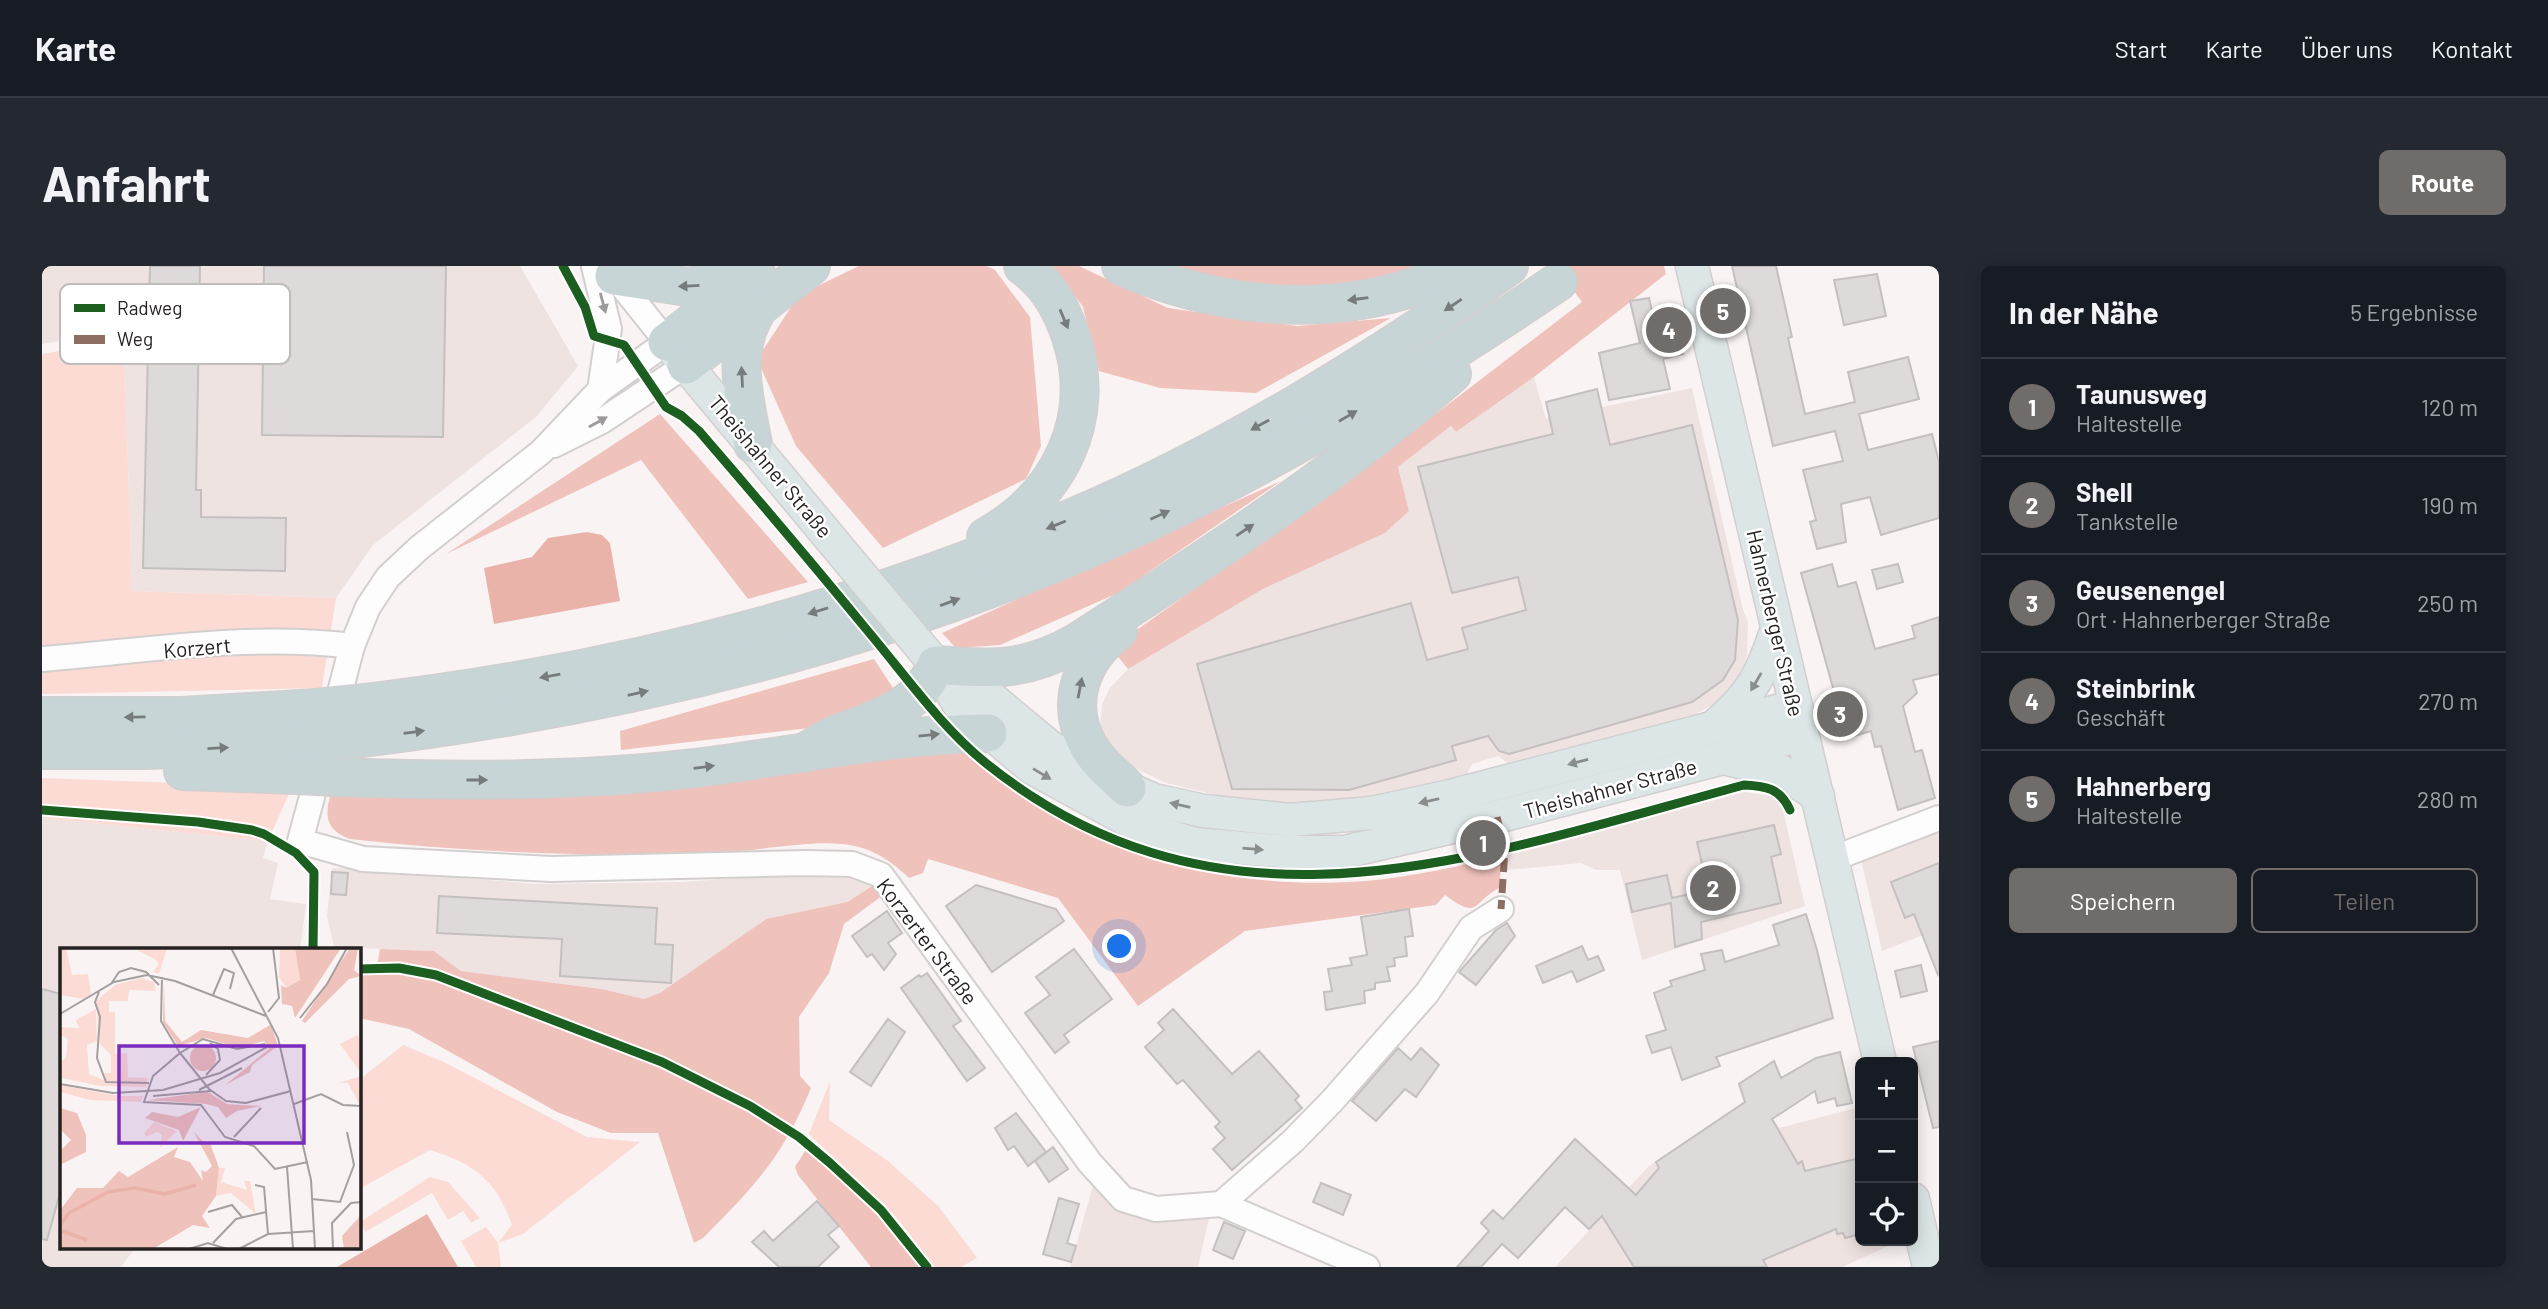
<!DOCTYPE html>
<html lang="de">
<meta charset="utf-8">
<style>
body{margin:0;font-family:Barlow,sans-serif;background:#242831;color:#f1f3f6}
.controls{position:absolute;right:21px;bottom:21px;display:grid;overflow:hidden;border-radius:10px;box-shadow:0 4px 18px #0003}
.controls button{width:63px;height:63px;display:grid;place-items:center;padding:0;border:0;border-bottom:2px solid #363941;background:#171b24;color:#f1f3f6;font:35px sans-serif}
.you{position:absolute;left:1078px;top:681px;width:24px;height:24px;margin:-18px;border:5px solid #fff;border-radius:50%;background:#1a73e8;box-shadow:0 0 0 10px #1a73e833}
.badge{display:grid;place-items:center;width:46px;height:46px;border-radius:50%;background:#6f6c6a;color:#fff;font-size:23px;font-weight:700}
.pin{position:absolute;translate:-50% -50%;border:4px solid #fff;box-shadow:0 2px 7px #0006}
.list{margin:0;padding:0;list-style:none}
h2{display:flex;justify-content:space-between;align-items:center;height:91px;margin:0;padding:0 28px;font-size:30px}
h2 small{font-size:23px;font-weight:400;color:#9ea1a6}
.list li{display:grid;grid-template-columns:46px 1fr auto;gap:21px;align-items:center;box-sizing:border-box;height:98px;padding:0 28px;border-top:2px solid #363941}
.list b{display:block;font-size:26px;white-space:nowrap}
.list p{margin:0;font-size:23px;white-space:nowrap;color:#9ea1a6}
.list em{font-size:23px;font-style:normal;color:#9ea1a6}
.actions{display:flex;gap:14px;padding:21px 28px}
.actions a{flex:1;padding:16px 0;border:2px solid #6f6c6a;border-radius:10px;text-align:center;font-size:24px;color:#6f6c6a}
.actions .main{background:#6f6c6a;color:#fff}
.icon{flex:none;width:38px;height:38px;fill:none;stroke:currentColor;stroke-width:2;stroke-linecap:round;stroke-linejoin:round}
.map{position:relative;flex:none;width:1897px;height:1001px;overflow:hidden;border-radius:10px}
header{display:flex;align-items:center;gap:42px;box-sizing:border-box;height:98px;padding:0 35px;background:#171b24;border-bottom:2px solid #363941}
header strong{font-size:33px}
nav{display:flex;gap:38px;margin-inline-start:auto;font-size:24px}
.intro{display:flex;align-items:center;justify-content:space-between;box-sizing:border-box;height:168px;padding:0 42px}
h1{margin:0;font-size:49px}
.button{padding:18px 32px;border-radius:10px;background:#6f6c6a;color:#fff;font-size:24px;font-weight:700}
main{display:flex;gap:42px;padding:0 42px}
aside{flex:1;background:#171b24;border-radius:10px;box-shadow:0 4px 18px #0003}
.map>svg:first-child{display:block}
.built{fill:#efe3e1}
.green{fill:#fcdbd5}
.forest{fill:#efc2bb}
.water{fill:#eab3aa}
.building{fill:#dedad9;stroke:#c4c0c0;stroke-width:2}
.lines{fill:none;stroke-linecap:round;stroke-linejoin:round}
.minor-casing{stroke:#d3cfcf;stroke-width:28}
.major-casing{stroke:#d1cfcf;stroke-width:35}
.highway-casing{stroke:#d1cfcf;stroke-width:40}
.minor{stroke:#fefdfd;stroke-width:24}
.major{stroke:#dde6e6;stroke-width:32}
.highway{stroke:#c7d5d7;stroke-width:37}
.major-bridge-casing{stroke:#d1cfcf;stroke-width:35;stroke-linecap:butt}
.highway-bridge-casing{stroke:#d1cfcf;stroke-width:40;stroke-linecap:butt}
.major-bridge{stroke:#dde6e6;stroke-width:32}
.highway-bridge{stroke:#c7d5d7;stroke-width:37}
.quiet{stroke:#8d6e63;stroke-width:7;stroke-dasharray:14 7;stroke-linecap:butt}
.cycleway-casing{stroke:#fff;stroke-width:13}
.cycleway{stroke:#1b5e20;stroke-width:9}
.oneway{fill:#767c7c}
.oneway2{fill:#9c9a9a}
.oneway3{fill:#8a8e8d}
.labels{text-anchor:middle;dominant-baseline:central;stroke-width:5;stroke-linejoin:round;paint-order:stroke}
.street-label{font-size:21px;fill:#252221;stroke:#fff}
.inset-river{fill:none;stroke:#eab3aa;stroke-width:3.5}
.inset-road{fill:none;stroke:#a4a09f;stroke-width:2}
.view{fill:#7b2cbf;fill-opacity:0.15;stroke:#7b2cbf;stroke-width:3.5}
.inset-edge{fill:none;stroke:#252221;stroke-width:3.5}
.key{fill:#fff;stroke:#bebdbc;stroke-width:2}
.key-label{font-size:19px;fill:#252221}
</style>
<header>
<strong>Karte</strong>
<nav><a>Start</a><a>Karte</a><a>Über uns</a><a>Kontakt</a></nav>
</header>
<div class="intro"><h1>Anfahrt</h1><a class="button">Route</a></div>
<main>
<div class="map">
<svg width="1897" height="1001" viewBox="0 0 1897 1001">
<rect width="100%" height="100%" fill="#f9f4f3"/>
<g class="built">
<polygon points="0,0 478,0 536,100 495,150 331,279 294,332 90,325 82,74 76,65 0,78"/>
<polygon points="1492,111 1504,153 1650,122 1701,344 1706,356 1705,390 1699,408 1681,434 1653,448 1466,497 1456,490 1430,498 1425,509 1357,527 1298,536 1240,538 1187,532 1124,517 1078,495 1058,463 1060,439 1067,423 1086,403 1221,323 1343,267 1367,245 1356,201 1409,160 1414,166"/>
<polygon points="1702,526 1738,531 1763,640 1600,694 1578,604 1554,604 1539,597 1465,604 1466,589"/>
<polygon points="0,552 226,575 221,592 236,597 228,633 264,638 258,684 19,684 19,982 93,982 79,1001 0,1001"/>
<polygon points="1897,563 1897,663 1840,685 1819,593"/>
<polygon points="296,602 495,618 640,616 797,605 835,617 805,636 724,653 618,728 602,733 560,723 419,705 391,685 292,681 285,650 290,603"/>
<polygon points="1715,828 1737,862 1818,841 1818,975 1853,977 1800,1001 1513,1001 1607,900"/>
<polygon points="1052,916 1168,948 1156,1001 1028,1001"/>
</g>
<g class="green">
<polygon points="82,74 90,325 294,332 280,422 0,428 0,88"/>
<polygon points="0,512 250,521 226,575 0,552"/>
<path d="M361,779L402,796L545,871L598,876L481,968L456,977L459,1001H434L419,975L444,961L456,977L470,959C454,914 433,898 388,884L317,923V814Z"/>
<polygon points="788,815 787,854 846,895 896,940 935,992 919,1001 893,1001 854,951 767,868"/>
<polygon points="388,911 406,916 438,952 429,957 421,945 406,954 390,927 323,966 318,956"/>
</g>
<g class="forest">
<polygon points="817,0 945,0 953,4 988,51 999,180 984,213 841,282 754,180 715,93 757,29"/>
<polygon points="1011,0 1037,0 1126,42 1255,60 1349,52 1214,127 1118,122 1057,105 1041,41"/>
<polygon points="1104,0 1402,0 1277,30"/>
<polygon points="1514,0 1622,0 1624,8 1492,111 1414,166 1409,160 1356,201 1367,245 1343,267 1221,323 1086,403 1069,382 1310,212 1540,36"/>
<polygon points="618,148 766,316 706,333 599,194 404,288"/>
<polygon points="1239,215 1076,327 958,379 914,382 900,367"/>
<polygon points="832,393 855,428 785,460 579,484 578,465"/>
<path d="M908,475C1029,579 1165,627 1324,615C1370,611 1415,600 1460,591L1457,622C1430,636 1438,655 1403,629L1394,639L1203,665L1096,740L1016,632L886,593L881,607L867,612C852,598 834,584 813,580C776,571 706,587 664,588C545,590 428,587 308,573C280,563 283,545 291,520Z"/>
<path d="M835,617L841,629L802,658L787,707L757,751L758,810L769,822C740,892 713,920 661,972L652,977L616,867H569L515,846L367,763L317,752V708L334,706L338,683L392,685L419,705L560,723L602,733L618,727L724,653L805,636Z"/>
<polygon points="765,882 846,959 879,1001 829,1001 756,909 753,901"/>
</g>
<g class="water">
<polygon points="545,266 560,269 568,277 578,335 452,358 442,302 490,291 506,272"/>
<polygon points="385,948 416,1001 295,1001"/>
</g>
<g class="building">
<polygon points="108,0 158,0 154,224 159,224 159,251 244,252 243,305 101,302"/>
<polygon points="222,0 404,0 401,171 220,169"/>
<polygon points="1690,0 1734,0 1750,71 1746,72 1763,148 1813,136 1806,106 1866,91 1877,133 1817,148 1826,184 1890,168 1897,196 1897,252 1839,269 1828,231 1799,238 1804,276 1775,283 1768,256 1774,254 1761,204 1801,195 1793,165 1731,180"/>
<polygon points="1835,8 1844,50 1802,59 1792,14"/>
<polygon points="1607,32 1613,58 1633,53 1641,88 1621,93 1628,123 1567,134 1557,87 1598,77 1588,35"/>
<polygon points="1555,123 1568,179 1650,159 1696,354 1693,394 1681,414 1650,436 1467,488 1457,485 1446,470 1410,480 1414,494 1307,524 1190,523 1155,398 1369,337 1385,394 1426,383 1420,362 1484,344 1476,311 1410,327 1376,201 1511,168 1504,136"/>
<polygon points="1790,298 1796,321 1814,316 1833,383 1873,372 1870,360 1897,351 1897,408 1871,414 1875,427 1861,440 1873,486 1880,484 1893,532 1856,544 1839,480 1833,481 1829,465 1805,472 1759,307"/>
<polygon points="1856,298 1861,316 1835,323 1830,304"/>
<polygon points="1732,559 1739,588 1729,591 1739,637 1659,656 1660,673 1633,681 1629,637 1590,646 1584,618 1625,609 1630,632 1666,624 1655,576"/>
<polygon points="1897,597 1897,708 1896,709 1872,648 1863,652 1849,616"/>
<polygon points="290,606 306,607 304,629 289,628"/>
<polygon points="934,619 1014,643 1022,655 950,706 904,640"/>
<polygon points="397,630 615,642 613,678 631,679 629,717 518,710 520,673 395,667"/>
<polygon points="1367,643 1371,670 1363,671 1365,690 1352,692 1353,700 1345,701 1348,715 1333,717 1333,723 1322,725 1323,737 1284,744 1282,726 1290,725 1286,703 1310,699 1308,692 1325,689 1319,651"/>
<polygon points="845,645 860,667 846,677 854,688 842,704 830,688 825,691 810,670"/>
<polygon points="1764,648 1775,684 1791,752 1674,791 1678,800 1640,814 1629,781 1610,787 1604,770 1624,764 1612,727 1630,720 1628,715 1663,704 1659,688 1680,684 1683,696 1737,679 1731,659"/>
<polygon points="1465,657 1473,670 1434,719 1417,706 1454,664"/>
<polygon points="1540,680 1546,694 1556,690 1562,704 1535,716 1530,705 1501,717 1494,700"/>
<polygon points="1032,683 1070,733 1022,769 1027,776 1013,787 983,747 1008,729 994,711"/>
<polygon points="1879,699 1885,725 1859,731 1853,705"/>
<polygon points="885,707 919,755 911,760 943,802 925,815 859,722 877,709 879,711"/>
<polygon points="0,723 19,728 19,923 5,974 0,973"/>
<polygon points="1131,743 1190,808 1217,785 1257,830 1253,834 1260,842 1190,904 1171,883 1183,872 1173,861 1178,856 1141,814 1135,818 1103,781 1122,764 1116,757"/>
<polygon points="846,753 863,766 829,820 808,806"/>
<polygon points="1897,775 1897,861 1891,862 1871,781"/>
<polygon points="1356,782 1369,794 1379,782 1397,799 1374,831 1363,823 1334,855 1310,835"/>
<polygon points="1798,786 1810,837 1795,840 1793,832 1776,837 1773,825 1730,853 1756,898 1760,895 1763,905 1814,893 1818,913 1818,968 1803,972 1801,967 1795,968 1794,963 1721,994 1725,1001 1592,1001 1560,950 1547,963 1523,941 1476,992 1460,978 1439,1001 1415,1001 1447,965 1439,957 1451,944 1461,953 1533,873 1594,929 1617,902 1614,896 1703,836 1697,818 1732,795 1739,812 1774,792"/>
<polygon points="974,847 1004,886 986,900 972,880 966,884 953,862"/>
<polygon points="1011,881 1026,903 1007,916 993,895"/>
<polygon points="1279,917 1309,929 1301,949 1271,936"/>
<polygon points="1017,932 1037,938 1025,977 1034,980 1029,996 1001,988"/>
<polygon points="775,935 797,960 786,969 797,981 776,1001 737,1001 710,976 722,965 731,975"/>
<polygon points="1182,956 1203,965 1191,993 1171,984"/>
</g>
<g class="lines">
<defs>
<g id="minor">
<polyline points="552,0 567,63 558,124"/>
<polyline points="512,179 560,155 644,99"/>
<path d="M0,393C102,385 208,367 310,380"/>
<polyline points="291,453 310,380 326,341 346,311 377,282 499,186 558,124 625,76 568,5"/>
<polyline points="279,498 258,575 321,593 509,603 762,597 810,598 839,609 1048,897 1081,933 1114,943 1179,938 1325,1001"/>
<polyline points="1790,593 1897,552"/>
<polyline points="1179,938 1251,875 1290,835 1385,727 1429,662 1459,643"/>
</g>
<g id="major">
<polyline points="1650,0 1838,796"/>
<polyline points="628,80 813,302"/>
<polyline points="870,370 894,399 919,442 990,502 1100,562 1153,578 1248,586 1302,586 1455,551 1681,492 1760,468"/>
<polyline points="897,401 936,421 1008,481 1085,522 1112,534 1162,545 1248,554 1330,547 1408,530 1754,440"/>
<path d="M1675,458C1711,428 1721,405 1735,362"/>
<polyline points="1685,493 1741,506 1776,530"/>
<polyline points="1871,933 1887,1001"/>
</g>
<g id="highway">
<path d="M1079,0C1168,38 1268,52 1362,24C1385,17 1406,7 1428,0"/>
<polyline points="572,10 646,21 714,7"/>
<polyline points="625,76 708,12"/>
<polyline points="644,99 769,0"/>
<path d="M711,178C702,131 688,84 717,41"/>
<path d="M944,271C1017,230 1056,153 1029,71C1020,43 1005,17 981,0"/>
<path d="M1076,365C1039,392 1022,439 1047,481C1056,497 1072,509 1085,522"/>
<path d="M314,438C560,410 800,350 1028,253C1184,187 1329,97 1467,0"/>
<polyline points="0,450 140,450 275,442"/>
<path d="M304,474C590,440 871,370 1131,244C1265,178 1392,100 1516,16"/>
<polyline points="0,484 104,484 265,477"/>
<path d="M762,487C772,481 783,473 795,468C835,453 877,442 894,399C950,404 984,405 1034,377C1163,294 1294,209 1410,108"/>
<polyline points="141,505 256,509"/>
<path d="M293,511C411,515 528,516 644,503C745,492 844,468 946,467"/>
</g>
</defs>
<use href="#minor" class="minor-casing"/>
<use href="#major" class="major-casing"/>
<use href="#highway" class="highway-casing"/>
<use href="#minor" class="minor"/>
<use href="#major" class="major"/>
<use href="#highway" class="highway"/>
<defs>
<polyline id="major-bridge" points="813,302 870,370"/>
<g id="highway-bridge">
<polyline points="275,442 314,438"/>
<polyline points="265,477 304,474"/>
<polyline points="256,509 293,511"/>
</g>
</defs>
<use href="#major-bridge" class="major-bridge-casing"/>
<use href="#highway-bridge" class="highway-bridge-casing"/>
<use href="#major-bridge" class="major-bridge"/>
<use href="#highway-bridge" class="highway-bridge"/>
<polyline class="quiet" points="1455,551 1463,583 1459,643"/>
<defs>
<g id="cycleway">
<path d="M521,0L543,41L552,70L582,79L624,141L640,150L657,165C714,231 770,297 825,364C863,409 899,461 945,498C1184,689 1441,589 1702,519C1724,520 1738,522 1748,544"/>
<polyline points="0,544 156,556 210,564 222,568 254,587 272,606 271,684"/>
<polyline points="317,703 357,702 394,709 620,796 708,840 757,871 788,897 839,944 885,1001"/>
</g>
</defs>
<use href="#cycleway" class="cycleway-casing"/>
<use href="#cycleway" class="cycleway"/>
</g>
<defs><path id="oneway-solid" d="M-6-.8H1V-3.2L6.5 0L1 3.2V.8H-6Z" transform="scale(1.75)"/></defs>
<g class="oneway">
<use href="#oneway-solid" transform="translate(647 20) rotate(177)"/>
<use href="#oneway-solid" transform="translate(1316 33) rotate(172)"/>
<use href="#oneway-solid" transform="translate(1411 39) rotate(146)"/>
<use href="#oneway-solid" transform="translate(1022 53) rotate(67)"/>
<use href="#oneway-solid" transform="translate(700 111) rotate(-93)"/>
<use href="#oneway-solid" transform="translate(1306 150) rotate(-30)"/>
<use href="#oneway-solid" transform="translate(1218 159) rotate(151)"/>
<use href="#oneway-solid" transform="translate(1118 249) rotate(-24)"/>
<use href="#oneway-solid" transform="translate(1014 259) rotate(158)"/>
<use href="#oneway-solid" transform="translate(1203 264) rotate(-34)"/>
<use href="#oneway-solid" transform="translate(908 336) rotate(-20)"/>
<use href="#oneway-solid" transform="translate(776 345) rotate(163)"/>
<use href="#oneway-solid" transform="translate(508 410) rotate(170)"/>
<use href="#oneway-solid" transform="translate(1038 422) rotate(-79)"/>
<use href="#oneway-solid" transform="translate(596 427) rotate(-13)"/>
<use href="#oneway-solid" transform="translate(93 451) rotate(179)"/>
<use href="#oneway-solid" transform="translate(372 466) rotate(-7)"/>
<use href="#oneway-solid" transform="translate(887 469) rotate(-6)"/>
<use href="#oneway-solid" transform="translate(176 482) rotate(-3)"/>
<use href="#oneway-solid" transform="translate(662 501) rotate(-7)"/>
<use href="#oneway-solid" transform="translate(435 514)"/>
</g>
<g class="oneway2">
<use href="#oneway-solid" transform="translate(561 37) rotate(75)"/>
<use href="#oneway-solid" transform="translate(556 156) rotate(-29)"/>
</g>
<g class="oneway3">
<use href="#oneway-solid" transform="translate(1714 416) rotate(120)"/>
<use href="#oneway-solid" transform="translate(1536 496) rotate(165)"/>
<use href="#oneway-solid" transform="translate(1000 508) rotate(31)"/>
<use href="#oneway-solid" transform="translate(1387 535) rotate(167)"/>
<use href="#oneway-solid" transform="translate(1138 539) rotate(-167)"/>
<use href="#oneway-solid" transform="translate(1211 583) rotate(5)"/>
</g>
<g class="labels">
<g class="street-label">
<text transform="translate(729 200) rotate(50)">Theishahner Straße</text>
<text transform="translate(1734 357) rotate(77)">Hahnerberger Straße</text>
<text transform="translate(155 381) rotate(-5)">Korzert</text>
<text transform="translate(1568 522) rotate(-15)">Theishahner Straße</text>
<text transform="translate(886 675) rotate(53)">Korzerter Straße</text>
</g>
</g>
<g transform="translate(18 682)">
<rect width="301" height="301" fill="#f9f4f3"/>
<path d="M0,0H6L12,27L28,26L31,46L24,51L0,47ZM95,0H107L99,26L93,24L99,16L96,12L77,2ZM220,0H235L240,32L226,40L219,29ZM82,30L94,34L96,43L69,42L68,53H49V64H55V106L67,105L68,129L88,130L86,139L40,138L2,130L0,115L6,109L8,91L0,87V79L19,80L16,72L36,61L37,93L27,97L29,126L46,133L44,125H51V107L40,96L36,53L55,37ZM297,87L301,91V125L280,96ZM301,128V159L288,135H278ZM0,137L59,148H83L81,154L30,152L0,144ZM94,174L117,183L100,200L102,187L97,184L86,189L84,185ZM159,220H165L161,234L187,242L184,233H190L196,266L171,245L156,248Z" fill="#fcdbd5"/>
<path d="M235,0H281L235,70L232,58L222,56L221,37L226,40L240,32ZM290,0H298L294,22L301,28L289,31L245,75L242,73ZM104,34L105,73L122,94L141,82L188,90L210,77V73L218,98L192,117L190,124L165,137L209,101L204,93L179,100L146,90L118,98L103,74ZM130 110a13 13 0 1 1 26 0a13 13 0 1 1-26 0ZM148,144L167,156L201,158L177,163L166,170L158,159L146,156L87,152ZM141,159L123,193L119,182L85,170L92,164L118,169ZM0,160L17,165L26,187V204L0,217V203L11,192L0,181ZM134,184L146,197L150,195L159,220L156,248L142,268L150,280L133,277L93,301H0V262L17,240H43L59,223L68,229L118,199L114,209L130,214L143,233L141,222L146,224L152,218ZM301,267V301H284L282,288Z" fill="#efc2bb"/>
<path class="inset-river" d="M0,277L9,265L48,244L75,240L105,246L136,237M0,282L27,292"/>
<path class="inset-road" d="M171,0L218,90L251,232L255,301M102,29L101,73L120,105L93,128L84,154L141,157L165,189L194,198L215,221L248,214M51,36L59,24L71,20L86,24L99,37M39,44L35,54L40,69L37,110L46,134L89,135M153,47L164,21L174,25L170,41M208,64L219,50L213,0M0,66L54,34L87,27L115,33L206,68M240,70L267,36L287,0M120,105L149,141L166,153L186,155L231,143M120,105L143,91L177,101L205,96M146,127L160,112L158,101L150,95M0,136L53,145L103,142L160,125L207,99M139,142L182,120M93,148L151,143M234,156L261,146L283,157L301,158M174,189L201,160M227,219L233,301M195,237L204,239L208,286M252,251L280,254L294,217L287,184M148,264L172,257L182,269M153,295L176,271L206,264M129,301L148,295L167,301M179,301L208,286L254,283M273,301L272,275L291,255L301,254"/>
<path class="view" d="M59,98H244V195H59Z"/>
<rect width="301" height="301" class="inset-edge"/>
</g>
<rect x="18" y="18" width="230" height="80" rx="10" class="key"/>
<rect x="32" y="38" width="31" height="8" fill="#1b5e20"/>
<rect x="32" y="69" width="31" height="9" fill="#8d6e63"/>
<g class="key-label">
<text x="75" y="49">Radweg</text>
<text x="75" y="80">Weg</text>
</g>
</svg>
<div class="controls">
<button>+</button>
<button>−</button>
<button><svg class="icon" aria-label="locate" viewBox="0 0 24 24"><circle cx="12" cy="12" r="6"/><path d="M12 2v4M12 18v4M2 12h4M18 12h4"/></svg></button>
</div>
<div class="you"></div>
<div class="pin badge" style="left:1441px;top:577px">1</div>
<div class="pin badge" style="left:1671px;top:622px">2</div>
<div class="pin badge" style="left:1798px;top:448px">3</div>
<div class="pin badge" style="left:1627px;top:64px">4</div>
<div class="pin badge" style="left:1681px;top:45px">5</div>
</div>
<aside>
<h2>In der Nähe<small>5 Ergebnisse</small></h2>
<ul class="list">
<li><span class="badge">1</span><div><b>Taunusweg</b><p>Haltestelle</p></div><em>120 m</em></li>
<li><span class="badge">2</span><div><b>Shell</b><p>Tankstelle</p></div><em>190 m</em></li>
<li><span class="badge">3</span><div><b>Geusenengel</b><p>Ort · Hahnerberger Straße</p></div><em>250 m</em></li>
<li><span class="badge">4</span><div><b>Steinbrink</b><p>Geschäft</p></div><em>270 m</em></li>
<li><span class="badge">5</span><div><b>Hahnerberg</b><p>Haltestelle</p></div><em>280 m</em></li>
</ul>
<div class="actions"><a class="main">Speichern</a><a>Teilen</a></div>
</aside>
</main>
